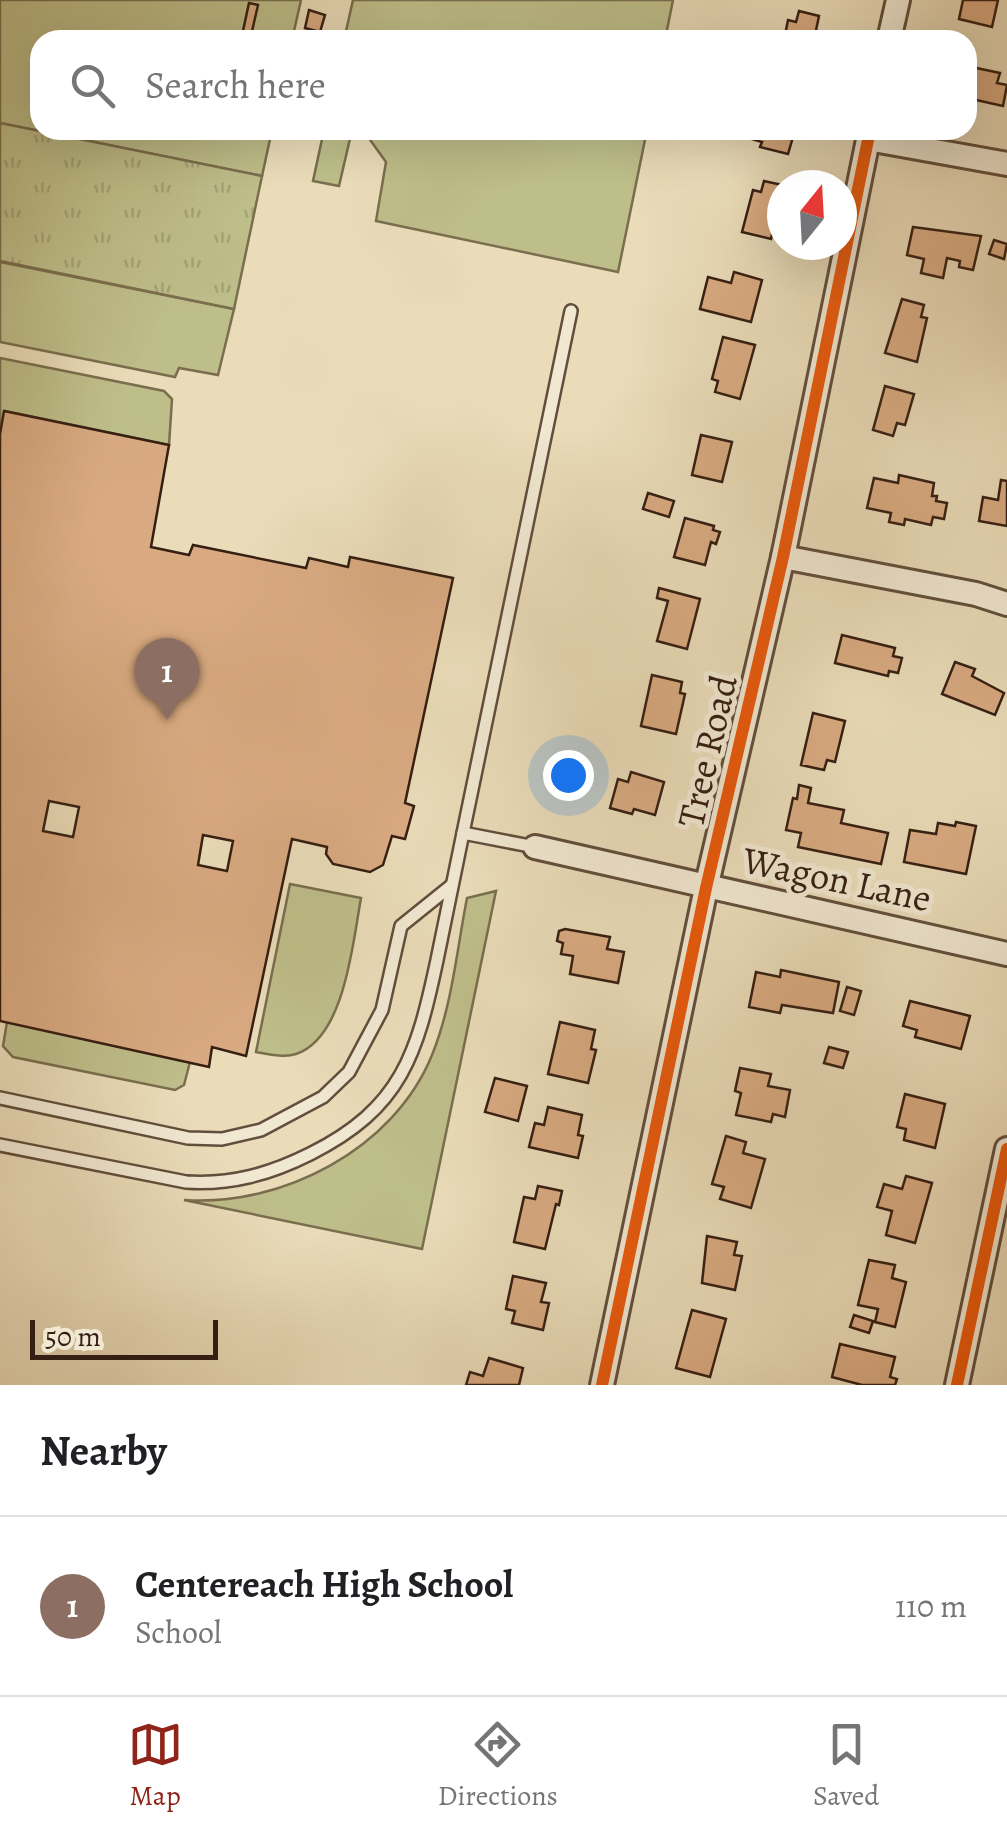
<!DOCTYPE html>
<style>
body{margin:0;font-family:Alegreya,serif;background:#f2f2f2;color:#202124}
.compass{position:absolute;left:767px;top:170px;width:90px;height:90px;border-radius:50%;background:#fff;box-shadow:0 10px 40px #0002;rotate:18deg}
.scale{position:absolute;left:30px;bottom:25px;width:188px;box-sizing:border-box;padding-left:10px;border:5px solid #351e12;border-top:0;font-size:28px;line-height:35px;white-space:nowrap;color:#351e12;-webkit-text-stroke:8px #f1e8d2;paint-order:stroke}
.you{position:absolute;left:568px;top:775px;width:35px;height:35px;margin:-25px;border:8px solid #fff;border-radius:50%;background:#1a73e8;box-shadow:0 0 0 15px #1a73e833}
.badge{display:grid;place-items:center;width:65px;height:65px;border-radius:50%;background:#8f2418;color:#fff;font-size:32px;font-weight:700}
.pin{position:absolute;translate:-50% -82px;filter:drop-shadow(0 2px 5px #0008)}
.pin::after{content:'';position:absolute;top:52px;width:35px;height:30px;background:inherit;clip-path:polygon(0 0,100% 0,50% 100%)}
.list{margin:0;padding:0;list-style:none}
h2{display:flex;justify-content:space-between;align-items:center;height:130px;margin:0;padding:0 40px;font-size:42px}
h2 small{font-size:32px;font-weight:400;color:#757577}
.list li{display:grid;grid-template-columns:65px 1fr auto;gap:30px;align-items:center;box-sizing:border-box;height:180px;padding:0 40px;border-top:2px solid #e0e0e0}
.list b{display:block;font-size:38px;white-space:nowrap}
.list p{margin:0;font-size:32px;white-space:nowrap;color:#757577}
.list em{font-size:32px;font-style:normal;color:#757577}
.icon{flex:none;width:55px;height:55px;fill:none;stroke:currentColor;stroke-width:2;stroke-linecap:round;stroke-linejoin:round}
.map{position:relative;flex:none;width:1007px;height:1385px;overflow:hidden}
.search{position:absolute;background:#fff;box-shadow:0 10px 40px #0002;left:30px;right:30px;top:30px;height:110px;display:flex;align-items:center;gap:25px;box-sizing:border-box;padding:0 35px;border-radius:30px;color:#757577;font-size:38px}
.sheet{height:310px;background:#fff}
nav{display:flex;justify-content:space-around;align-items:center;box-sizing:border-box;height:140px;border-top:2px solid #e0e0e0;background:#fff;font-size:28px;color:#757577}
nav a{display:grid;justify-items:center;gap:5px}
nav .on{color:#8f2418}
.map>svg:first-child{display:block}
.grass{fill:#bebe8a;stroke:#7a6e4e;stroke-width:2.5}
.park{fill:url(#park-tufts);stroke:#7a6e4e;stroke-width:2.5}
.building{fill:#d9aa81;stroke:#351e12;stroke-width:2.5;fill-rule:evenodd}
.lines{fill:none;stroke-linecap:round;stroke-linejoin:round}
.service-casing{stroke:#624e3c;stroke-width:16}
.minor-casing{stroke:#624e3c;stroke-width:28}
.service{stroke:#f1e8d2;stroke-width:11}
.minor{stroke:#f1e8d2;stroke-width:22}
.cycleway-casing{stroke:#f1e8d2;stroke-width:19}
.cycleway{stroke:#e8590c;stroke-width:12}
.labels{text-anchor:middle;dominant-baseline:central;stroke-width:10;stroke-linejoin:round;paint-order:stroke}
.street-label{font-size:38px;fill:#351e12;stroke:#f1e8d2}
</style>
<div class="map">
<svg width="1007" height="1385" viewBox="0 0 1007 1385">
<defs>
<pattern id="park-tufts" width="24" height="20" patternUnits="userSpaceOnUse" patternTransform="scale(2.5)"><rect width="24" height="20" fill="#bebe8a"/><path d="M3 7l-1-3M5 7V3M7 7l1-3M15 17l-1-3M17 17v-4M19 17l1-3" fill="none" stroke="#a4a376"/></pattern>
</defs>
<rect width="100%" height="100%" fill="#eadcb9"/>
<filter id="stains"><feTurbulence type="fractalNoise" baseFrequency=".002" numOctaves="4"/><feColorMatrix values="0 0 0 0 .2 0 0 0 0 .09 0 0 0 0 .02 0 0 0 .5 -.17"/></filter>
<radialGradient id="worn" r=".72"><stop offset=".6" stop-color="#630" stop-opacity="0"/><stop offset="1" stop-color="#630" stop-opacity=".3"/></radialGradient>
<g class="grass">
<polygon points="0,0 301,0 292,40 40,40 40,130 272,130 262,176 0,123"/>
<polygon points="353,0 673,0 665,40 344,40"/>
<polygon points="324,130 352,130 339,186 313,181"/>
<polygon points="363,130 647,130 618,272 376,221 386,162"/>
<polygon points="0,262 234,309 218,375 179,368 175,377 0,342"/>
<polygon points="0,358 164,391 172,399 169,445 5,411 0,434"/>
<path d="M290,884L361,898C353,941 345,1038 296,1054C284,1058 268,1054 256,1052Z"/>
<path d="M496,891L422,1249L184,1200C282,1207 394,1149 432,1055C452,1006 457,949 467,898Z"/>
<polygon points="7,1022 190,1062 184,1085 175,1090 13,1057 3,1046"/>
</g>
<polygon class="park" points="0,123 262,176 234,309 0,261"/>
<g class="building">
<polygon points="963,0 998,0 992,27 959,19"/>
<polygon points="249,3 258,5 250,40 241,40"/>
<polygon points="309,10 325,15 320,32 305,28"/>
<polygon points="799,11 819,16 814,40 784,40 788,20 796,22"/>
<polygon points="967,66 1000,73 997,83 1007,85 1003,106 967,98"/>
<polygon points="736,130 795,130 788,154 760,147 762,142 735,134"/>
<polygon points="764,181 782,185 771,239 742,232 753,190 761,192"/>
<polygon points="913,227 981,236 973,270 959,267 960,261 947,258 943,278 921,273 924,259 907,255"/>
<polygon points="994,240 1007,244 1004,259 989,254"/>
<polygon points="734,272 762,280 751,322 700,309 708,277 731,283"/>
<polygon points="902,299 924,305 921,317 927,318 917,362 885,353"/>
<polygon points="723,337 755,345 740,399 715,392 718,381 712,379"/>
<polygon points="885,386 914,394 905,425 897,423 893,436 873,430"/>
<path d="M4,411L169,445L151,547L189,555L193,545L306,568L309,558L348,567L350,557L453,578L405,803L414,806L405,839L392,836L383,865L370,872L333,864L326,854L327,847L292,839L246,1056L212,1047L209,1067L0,1021V434ZM49,801L79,807L73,837L43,831ZM203,835L233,841L227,871L198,865Z"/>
<polygon points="701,435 732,442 722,482 692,475"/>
<polygon points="899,475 934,483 932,496 937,496 936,501 947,503 944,519 933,517 931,525 905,519 904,525 889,522 891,513 867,508 874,478 898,483"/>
<polygon points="1001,480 1007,481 1007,526 979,521 983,497 998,500"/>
<polygon points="648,493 674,501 669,517 643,509"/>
<polygon points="685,518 714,526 713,530 720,532 716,544 711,542 705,565 674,557"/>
<polygon points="659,588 700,599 687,649 657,641 668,601 657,598"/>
<polygon points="842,635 895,648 893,656 902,658 898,673 889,671 888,676 835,663"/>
<polygon points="955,662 975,669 972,676 1004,693 995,715 942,694"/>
<polygon points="652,675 682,682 680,693 685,694 676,734 641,726"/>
<polygon points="813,713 845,721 835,762 827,760 824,770 801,765"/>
<polygon points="631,772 664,782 655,815 634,809 632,814 610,808 618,779 628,782"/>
<polygon points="799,785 811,788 808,803 844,810 841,823 888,833 881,864 798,847 801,833 786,830 793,798 797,799"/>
<polygon points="956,822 976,826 966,874 904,862 910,830 936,834 938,823 955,826"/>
<polygon points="565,929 610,937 607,949 624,952 618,983 570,974 573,956 561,954 563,943 557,941 559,931"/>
<polygon points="781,970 839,982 833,1013 782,1005 780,1013 749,1007 756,972 780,977"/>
<polygon points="847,987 861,991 854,1015 840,1011"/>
<polygon points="910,1001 970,1016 961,1049 915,1037 917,1030 903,1026"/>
<polygon points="560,1022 595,1030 591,1049 596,1050 588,1083 548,1074"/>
<polygon points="829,1047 848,1052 843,1068 824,1063"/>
<polygon points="740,1068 771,1074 768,1086 790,1090 785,1117 773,1114 771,1122 736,1115 741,1093 735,1091"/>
<polygon points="495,1078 527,1086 518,1121 485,1112"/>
<polygon points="905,1094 945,1104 935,1148 904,1140 906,1129 897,1127"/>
<polygon points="548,1107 582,1115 578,1135 583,1136 578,1158 529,1147 535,1123 544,1125"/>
<polygon points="726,1136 746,1142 743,1153 765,1159 751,1208 720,1199 724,1187 712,1184"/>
<polygon points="906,1176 932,1183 915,1243 886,1235 892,1211 877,1207 884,1184 902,1189"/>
<polygon points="538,1186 562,1191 559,1205 556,1204 545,1249 514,1242 524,1197 535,1199"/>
<polygon points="707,1236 737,1242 734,1255 742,1256 735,1290 702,1283"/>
<polygon points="869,1260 895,1265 892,1278 906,1282 895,1327 875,1322 878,1309 858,1305"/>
<polygon points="513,1276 546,1283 541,1302 549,1303 543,1330 512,1323 515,1311 506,1309"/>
<polygon points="692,1310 726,1319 710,1377 676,1368"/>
<polygon points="854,1315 873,1321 869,1333 850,1327"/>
<polygon points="840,1344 895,1357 890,1377 897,1379 895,1385 862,1385 832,1377"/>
<polygon points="489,1358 523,1368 519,1385 466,1385 470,1372 483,1376"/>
</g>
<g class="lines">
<defs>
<g id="service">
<polyline points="463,833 571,311"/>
<polyline points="0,1098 188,1138 222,1139 261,1130 323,1097 349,1072 382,1010 401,926 452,885"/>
<path d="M0,1145L186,1182C231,1185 270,1174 310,1154C402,1108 417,1054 437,960C446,918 454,875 463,833L535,847"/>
</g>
<g id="minor">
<polyline points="889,40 898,0"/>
<polyline points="868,139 1007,164"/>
<polyline points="783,557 976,594 1007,604"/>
<polyline points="535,847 1007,954"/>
<polyline points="602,1385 706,888 783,557 870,130"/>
<polyline points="957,1385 1007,1149"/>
</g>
</defs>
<use href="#service" class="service-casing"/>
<use href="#minor" class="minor-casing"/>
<use href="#service" class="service"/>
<use href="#minor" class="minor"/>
<defs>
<g id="cycleway">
<polyline points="602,1385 706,888 783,557 870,130"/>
<polyline points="957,1385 1007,1149"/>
</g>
</defs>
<use href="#cycleway" class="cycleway-casing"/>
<use href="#cycleway" class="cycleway"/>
</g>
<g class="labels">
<g class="street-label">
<text transform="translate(707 751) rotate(-77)">Tree Road</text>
<text transform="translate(837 879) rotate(12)">Wagon Lane</text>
</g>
</g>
<rect width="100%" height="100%" filter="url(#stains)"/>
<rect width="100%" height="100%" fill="url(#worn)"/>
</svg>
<svg class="compass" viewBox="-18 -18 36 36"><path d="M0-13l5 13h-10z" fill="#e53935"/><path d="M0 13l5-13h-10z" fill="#757577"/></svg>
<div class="scale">50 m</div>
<div class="you"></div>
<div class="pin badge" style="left:167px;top:720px;background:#8d6e63">1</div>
<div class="search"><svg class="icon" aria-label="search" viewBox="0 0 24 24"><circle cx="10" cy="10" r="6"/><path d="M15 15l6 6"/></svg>Search here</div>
</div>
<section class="sheet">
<h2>Nearby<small></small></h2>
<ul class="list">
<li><span class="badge" style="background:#8d6e63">1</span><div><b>Centereach High School</b><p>School</p></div><em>110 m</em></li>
</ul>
</section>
<nav>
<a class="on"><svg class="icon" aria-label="map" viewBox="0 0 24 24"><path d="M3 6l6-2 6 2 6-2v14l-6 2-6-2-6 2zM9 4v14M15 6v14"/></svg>Map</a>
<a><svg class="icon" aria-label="directions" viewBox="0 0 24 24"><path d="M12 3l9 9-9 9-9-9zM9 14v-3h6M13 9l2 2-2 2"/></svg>Directions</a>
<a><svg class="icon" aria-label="saved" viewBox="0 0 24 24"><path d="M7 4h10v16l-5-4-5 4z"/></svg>Saved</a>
</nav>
